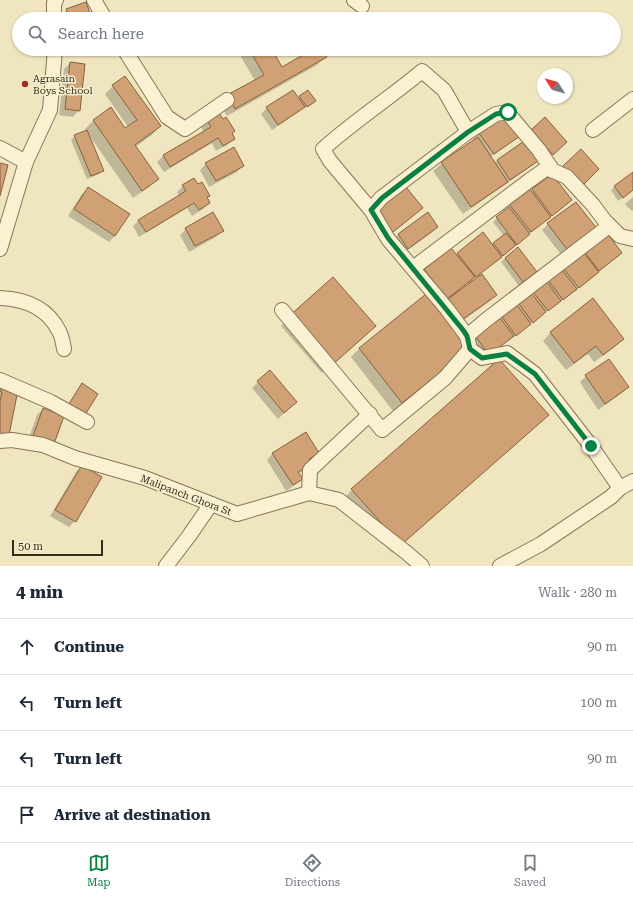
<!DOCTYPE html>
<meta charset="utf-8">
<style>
body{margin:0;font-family:"Roboto Serif",serif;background:#f6f6f7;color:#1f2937}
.compass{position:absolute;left:537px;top:68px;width:36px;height:36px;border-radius:50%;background:#fff;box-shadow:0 1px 3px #0004;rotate:306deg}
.scale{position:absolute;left:12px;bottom:10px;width:91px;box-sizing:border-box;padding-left:4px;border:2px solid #372c1c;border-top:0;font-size:11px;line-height:14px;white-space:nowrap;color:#372c1c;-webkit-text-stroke:3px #f6eecf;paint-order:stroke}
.stop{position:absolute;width:12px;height:12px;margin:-9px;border:3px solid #0b8043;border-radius:50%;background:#fff}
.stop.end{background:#0b8043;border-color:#fff;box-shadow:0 1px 4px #0008}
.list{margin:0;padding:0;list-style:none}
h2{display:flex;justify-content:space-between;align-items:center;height:52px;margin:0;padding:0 16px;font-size:17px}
h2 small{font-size:13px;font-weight:400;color:#747a83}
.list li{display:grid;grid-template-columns:26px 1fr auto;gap:12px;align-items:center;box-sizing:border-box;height:56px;padding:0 16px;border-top:1px solid #e0e1e3}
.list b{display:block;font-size:15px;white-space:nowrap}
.list em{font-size:13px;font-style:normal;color:#747a83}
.icon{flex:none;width:22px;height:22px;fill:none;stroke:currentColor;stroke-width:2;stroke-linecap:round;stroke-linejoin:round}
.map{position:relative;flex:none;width:633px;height:566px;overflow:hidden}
.search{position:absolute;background:#fff;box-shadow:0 1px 3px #0004;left:12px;right:12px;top:12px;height:44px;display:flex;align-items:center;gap:10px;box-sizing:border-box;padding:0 14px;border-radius:22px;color:#747a83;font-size:15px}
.sheet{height:276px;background:#fff}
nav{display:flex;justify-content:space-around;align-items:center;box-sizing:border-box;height:56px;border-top:1px solid #e0e1e3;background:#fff;font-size:11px;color:#747a83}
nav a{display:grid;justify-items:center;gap:2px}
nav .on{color:#0b8043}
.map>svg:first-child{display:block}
.shadow{fill:#0003;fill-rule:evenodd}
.building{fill:#cfa174;stroke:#89613c}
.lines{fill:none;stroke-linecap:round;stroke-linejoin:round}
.street-casing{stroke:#897557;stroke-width:16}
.street{stroke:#faf1d3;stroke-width:14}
.route{stroke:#0b8043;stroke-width:5}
.poi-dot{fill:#9a2e25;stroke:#f6eecf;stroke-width:1.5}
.labels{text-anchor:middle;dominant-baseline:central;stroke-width:3;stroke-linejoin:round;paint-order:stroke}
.poi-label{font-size:10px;fill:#372c1c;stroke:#f6eecf;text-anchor:start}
.street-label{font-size:10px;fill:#372c1c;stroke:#f6eecf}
</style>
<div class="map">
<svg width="633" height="566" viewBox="0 0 633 566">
<rect width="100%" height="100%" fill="#efe5bf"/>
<g class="shadow">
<polygon points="67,10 91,19 61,19 60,16"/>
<polygon points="303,16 304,19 298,19"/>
<polygon points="247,49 281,49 274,53 282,68 315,49 321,49 325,57 317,65 227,116 220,104 255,81 240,55"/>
<polygon points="70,63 79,110 73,117 59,115 64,69"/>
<polygon points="113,86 160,126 152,135 135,147 157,179 149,187 133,198 89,135 103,170 99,174 87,179 71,140 75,136 86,131 85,129 93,121 111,109 125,129 128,127 105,94"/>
<polygon points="300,97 313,102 305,108 304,107 297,113 272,130 261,114 267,108 298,99"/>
<polygon points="207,121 231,134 234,138 227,145 216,151 212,143 164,172 157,162 163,156 204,132 201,127"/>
<polygon points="532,131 562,146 548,158"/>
<polygon points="479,133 521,134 515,140 490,157 494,163 527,140 539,159 533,165 463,214 433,171 442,163 474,140 473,139"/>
<polygon points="206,164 243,165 237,172 209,187 200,170"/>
<polygon points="633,173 633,190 618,201 611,190"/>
<path d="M551,175L571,200L472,280L496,295L490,301L457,325L443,306L450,298L449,297L440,304L418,276L451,249L456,255L483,233L492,245L504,236L493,222L504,212V211L510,205L531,192ZM468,282L470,284L456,294L455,293Z"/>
<polygon points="198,185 209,196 206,198 209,203 203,209 192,216 187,208 139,237 133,226 139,220 179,196 177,192 183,186"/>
<polygon points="88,188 115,236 109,242 68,216 82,194"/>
<polygon points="633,197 633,210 632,211 625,204"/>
<polygon points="427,214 437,227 431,233 402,254 392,241 398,235"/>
<polygon points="548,224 596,230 563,257 542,230"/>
<polygon points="186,229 222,231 216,237 189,252 180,235"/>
<polygon points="518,248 532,276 519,286 501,262"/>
<polygon points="585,252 621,253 574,292 559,303 558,302 511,339 510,338 483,360 470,344 476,337 532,296"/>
<polygon points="426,296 460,358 393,411 351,357 359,349"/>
<polygon points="289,317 375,326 322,373 281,326"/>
<polygon points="551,332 623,338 615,347 594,362 588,354 566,370 543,341"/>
<polygon points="609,360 628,387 622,393 598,410 580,382 586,376"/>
<polygon points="258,382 296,402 278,419 252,388"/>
<polygon points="0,384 17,391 0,443"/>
<polygon points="43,409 53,443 27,443 37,415"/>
<polygon points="539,423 392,553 344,498 352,490"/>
<polygon points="273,453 318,453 309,461 305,470 298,474 301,479 295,485 286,491 267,460"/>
<polygon points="82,466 75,521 69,527 50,516 76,472"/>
</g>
<g class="building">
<polygon points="86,2 92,19 70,19 66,9"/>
<polygon points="249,49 276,49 273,51 282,67 313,49 322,49 327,57 235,109 227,95 264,75"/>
<polygon points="70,62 85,64 80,111 65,109"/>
<polygon points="125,76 161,126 135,145 159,179 142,191 93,120 111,107 125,128 137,120 112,85"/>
<polygon points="293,90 305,107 278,125 266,107"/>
<polygon points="308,90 316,101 307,107 299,96"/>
<polygon points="507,112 523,134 494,154 478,132"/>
<polygon points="219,113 223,119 226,117 235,131 232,133 235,139 223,146 218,138 170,167 163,155 211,127 207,120"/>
<polygon points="545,117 567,142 553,155 531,130"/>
<polygon points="87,130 104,171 91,176 74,135"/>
<polygon points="478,137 508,182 471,207 441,162"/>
<polygon points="527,139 541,159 510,180 497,160"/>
<polygon points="234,147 244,166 216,181 205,163"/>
<polygon points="581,149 599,169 582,186 563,166"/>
<polygon points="0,163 8,165 0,196"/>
<polygon points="633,172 633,190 623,198 614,186"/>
<polygon points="552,174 572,200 552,216 532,189"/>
<polygon points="194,178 198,184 202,182 210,196 207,197 210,203 199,210 194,203 146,232 138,220 186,191 182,185"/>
<polygon points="88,187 130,214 115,236 74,209"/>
<polygon points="406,187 423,208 393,232 377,211"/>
<polygon points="529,188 551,217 531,232 509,204"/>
<polygon points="576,202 598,230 569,252 547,223"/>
<polygon points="509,207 530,234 517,245 496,217"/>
<polygon points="213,212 224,231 195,246 185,228"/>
<polygon points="428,212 438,227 408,249 398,234"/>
<polygon points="483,232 502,257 476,277 457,253"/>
<polygon points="506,233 516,245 503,256 493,243"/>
<polygon points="607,233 622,253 599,271 584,251"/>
<polygon points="518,247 537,272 523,282 505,258"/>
<polygon points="451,248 475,277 447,299 424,269"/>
<polygon points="583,252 599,272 579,288 563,268"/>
<polygon points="562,270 577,289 563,300 548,280"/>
<polygon points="482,274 497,295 463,319 448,299"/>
<polygon points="333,277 376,326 331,366 288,317"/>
<polygon points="547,282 561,301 548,311 534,293"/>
<polygon points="426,294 470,349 402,403 359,348"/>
<polygon points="532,294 546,312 533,323 519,304"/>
<polygon points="593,298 624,339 603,355 596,346 574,363 550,332"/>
<polygon points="517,305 531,324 516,336 502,317"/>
<polygon points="500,318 514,336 489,355 476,337"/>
<polygon points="499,359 549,415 401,545 351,489"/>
<polygon points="609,359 629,387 605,404 585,375"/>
<polygon points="270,370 297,402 284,413 257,381"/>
<polygon points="0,383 18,390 9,435 0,436 0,401 2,392 0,391"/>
<polygon points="82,383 98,394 83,418 67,407"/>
<polygon points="43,408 64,416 54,444 33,436"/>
<polygon points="306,432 319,453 309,459 312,464 298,472 303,479 293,485 272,453"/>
<polygon points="82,465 102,477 76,522 55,510"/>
</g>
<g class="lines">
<defs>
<g id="street">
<polyline points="94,0 105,19"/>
<polyline points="354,0 362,6"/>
<polyline points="54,19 54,3 56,0"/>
<polyline points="124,49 167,117 185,129 227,100"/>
<polyline points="593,130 633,99"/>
<polyline points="0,148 26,162"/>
<polyline points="553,171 539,150 507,112 496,114 468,132 381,198 371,210 388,239 447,309 467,336 486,320 609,226"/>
<path d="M371,210L330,161L323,149C354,121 390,98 422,71L444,90L468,132"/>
<polyline points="0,249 26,162 50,110 55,49"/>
<polyline points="413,268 530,180 547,168 567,177 593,205 605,221 620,236 633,239"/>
<path d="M0,298C25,299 47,307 59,331C62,336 63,343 64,349"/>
<polyline points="282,310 382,430 445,378 470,349 467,336"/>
<polyline points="470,349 482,358 507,353 535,374 591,446 620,488"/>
<polyline points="0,380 51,402 87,422"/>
<polyline points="0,441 12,440 43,445 75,458 145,478 237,514 309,493 339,500 407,553 422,566"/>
<polyline points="309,493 310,470 370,414"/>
<polyline points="166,566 189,536 211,504"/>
<polyline points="500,566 541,544 611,497 620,488 633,481"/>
</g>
</defs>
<use href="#street" class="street-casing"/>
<use href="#street" class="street"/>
</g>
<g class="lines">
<polyline class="route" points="508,112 496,114 468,132 382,198 371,210 388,238 463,330 467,336 470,349 482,358 507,354 535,374 591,446"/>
</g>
<circle class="poi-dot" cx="25" cy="84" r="4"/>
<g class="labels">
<g class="poi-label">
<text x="33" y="78">Agrasain<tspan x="33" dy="12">Boys School</tspan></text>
</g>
<g class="street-label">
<text transform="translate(186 495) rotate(21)">Malipanch Ghora St</text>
</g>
</g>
</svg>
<svg class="compass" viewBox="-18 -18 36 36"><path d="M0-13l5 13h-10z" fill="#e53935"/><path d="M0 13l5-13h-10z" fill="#747a83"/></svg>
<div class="scale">50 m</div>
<div class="stop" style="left:508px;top:112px"></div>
<div class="stop end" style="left:591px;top:446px"></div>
<div class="search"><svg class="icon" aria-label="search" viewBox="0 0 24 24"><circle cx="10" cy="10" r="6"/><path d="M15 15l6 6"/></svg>Search here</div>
</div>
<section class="sheet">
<h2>4 min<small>Walk · 280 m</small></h2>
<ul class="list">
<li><svg class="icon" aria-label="ahead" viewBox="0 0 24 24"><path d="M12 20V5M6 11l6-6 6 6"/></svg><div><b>Continue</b></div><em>90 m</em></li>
<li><svg class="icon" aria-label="left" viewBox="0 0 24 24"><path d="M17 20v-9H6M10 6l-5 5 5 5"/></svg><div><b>Turn left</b></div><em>100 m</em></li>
<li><svg class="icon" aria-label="left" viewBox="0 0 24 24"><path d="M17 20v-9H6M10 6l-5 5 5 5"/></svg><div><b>Turn left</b></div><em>90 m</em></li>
<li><svg class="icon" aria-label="arrive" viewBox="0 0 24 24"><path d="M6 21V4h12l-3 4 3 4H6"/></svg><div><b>Arrive at destination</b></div></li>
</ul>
</section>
<nav>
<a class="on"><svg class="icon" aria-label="map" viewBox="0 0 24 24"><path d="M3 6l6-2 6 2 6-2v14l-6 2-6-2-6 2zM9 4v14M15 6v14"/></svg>Map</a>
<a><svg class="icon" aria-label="directions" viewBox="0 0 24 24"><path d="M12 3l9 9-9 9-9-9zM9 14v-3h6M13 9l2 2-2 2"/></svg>Directions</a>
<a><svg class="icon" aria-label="saved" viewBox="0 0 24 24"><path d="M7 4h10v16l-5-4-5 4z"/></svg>Saved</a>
</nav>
